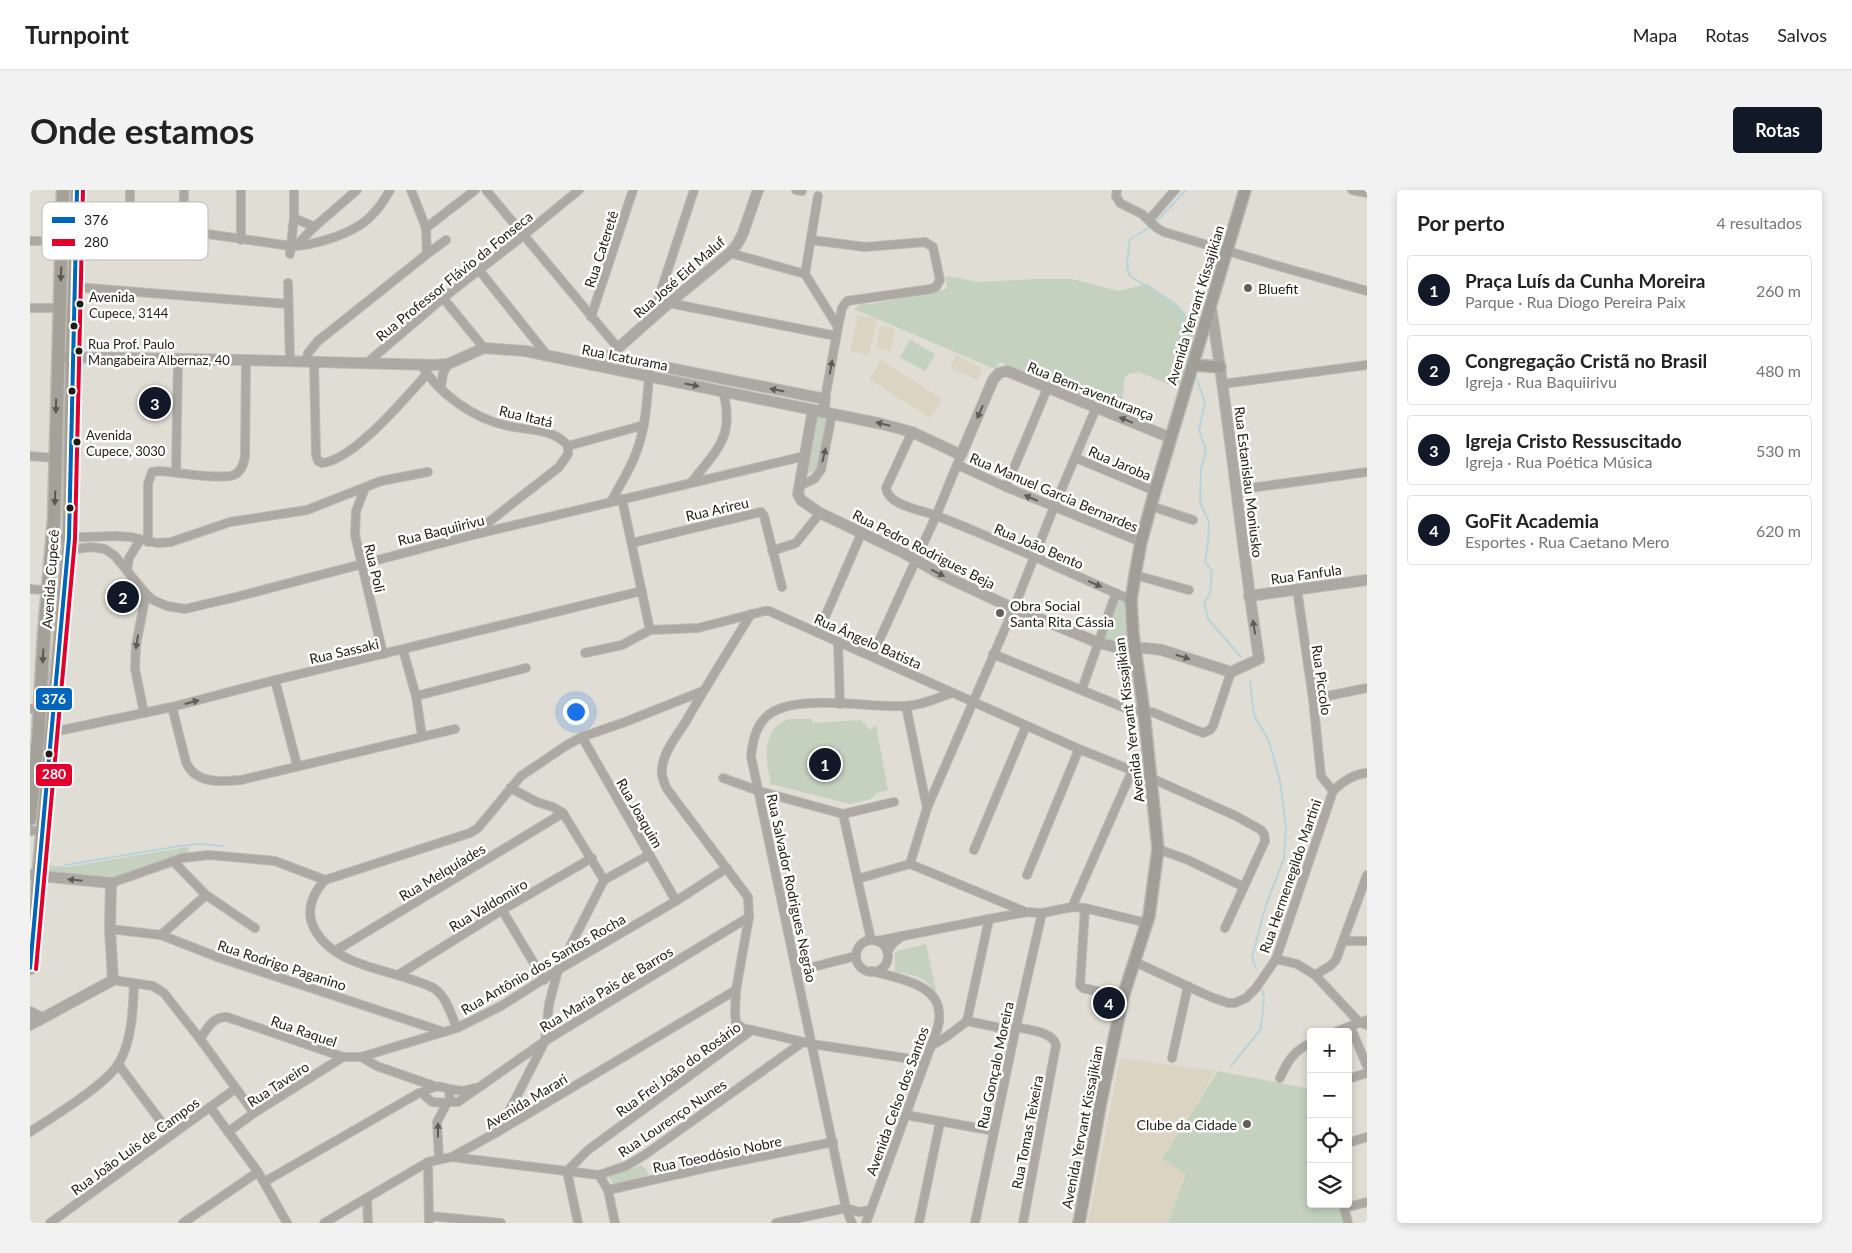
<!DOCTYPE html>
<html lang="pt">
<meta charset="utf-8">
<style>
body{margin:0;font-family:Lato,sans-serif;background:#f2f2f2;color:#222}
.controls{position:absolute;right:15px;bottom:15px;display:grid;overflow:hidden;border-radius:5px;box-shadow:0 2px 8px #0003}
.controls button{width:45px;height:45px;display:grid;place-items:center;padding:0;border:0;border-bottom:1px solid #e0e0e0;background:#fff;color:#222;font:25px sans-serif}
.you{position:absolute;left:545px;top:521px;width:18px;height:18px;margin:-12px;border:4px solid #fff;border-radius:50%;background:#1a73e8;box-shadow:0 0 0 8px #1a73e833}
.badge{display:grid;place-items:center;width:32px;height:32px;border-radius:50%;background:#111827;color:#fff;font-size:16px;font-weight:700}
.pin{position:absolute;translate:-50% -50%;border:2px solid #fff;box-shadow:0 1px 5px #0006}
.list{margin:0;padding:0;list-style:none}
h2{display:flex;justify-content:space-between;align-items:center;height:65px;margin:0;padding:0 20px;font-size:21px}
h2 small{font-size:16px;font-weight:400;color:#767676}
.list li{display:grid;grid-template-columns:32px 1fr auto;gap:15px;align-items:center;box-sizing:border-box;height:70px;margin:0 10px 10px;padding:0 10px;border:1px solid #e0e0e0;border-radius:5px}
.list b{display:block;font-size:19px;white-space:nowrap}
.list p{margin:0;font-size:16px;white-space:nowrap;color:#767676}
.list em{font-size:16px;font-style:normal;color:#767676}
.icon{flex:none;width:28px;height:28px;fill:none;stroke:currentColor;stroke-width:2;stroke-linecap:round;stroke-linejoin:round}
.map{position:relative;flex:none;width:1337px;height:1033px;overflow:hidden;border-radius:5px}
header{display:flex;align-items:center;gap:30px;box-sizing:border-box;height:70px;padding:0 25px;background:#fff;border-bottom:1px solid #e0e0e0}
header strong{font-size:24px}
nav{display:flex;gap:28px;margin-inline-start:auto;font-size:18px}
.intro{display:flex;align-items:center;justify-content:space-between;box-sizing:border-box;height:120px;padding:0 30px}
h1{margin:0;font-size:35px}
.button{padding:12px 22px;border-radius:5px;background:#111827;color:#fff;font-size:18px;font-weight:700}
main{display:flex;gap:30px;padding:0 30px}
aside{flex:1;background:#fff;border-radius:5px;box-shadow:0 2px 8px #0003}
.map>svg:first-child{display:block}
.built{fill:#dbd4c3}
.green{fill:#c3d1be}
.lines{fill:none;stroke-linecap:round;stroke-linejoin:round}
.stream{stroke:#b7d3dc;stroke-width:2}
.minor-casing{stroke:#bdbab3;stroke-width:10}
.tertiary-casing{stroke:#bdbab3;stroke-width:12}
.secondary-casing{stroke:#bdbab3;stroke-width:14}
.primary-casing{stroke:#bdbab3;stroke-width:15}
.minor{stroke:#aca8a3;stroke-width:8}
.tertiary{stroke:#aca8a3;stroke-width:10}
.secondary{stroke:#a19e98;stroke-width:11}
.primary{stroke:#a4a199;stroke-width:12}
.bus-1-casing{stroke:#fff;stroke-width:8}
.bus-2-casing{stroke:#fff;stroke-width:8}
.bus-1{stroke:#0065bd;stroke-width:4}
.bus-2{stroke:#e4002b;stroke-width:4}
.oneway{fill:#5b5852}
.oneway2{fill:#5f5c56}
.poi-dot{fill:#636059;stroke:#fff;stroke-width:2}
.bus-dot{fill:#201d17;stroke:#fff;stroke-width:2}
.labels{text-anchor:middle;dominant-baseline:central;stroke-width:5;stroke-linejoin:round;paint-order:stroke}
.bus-label{font-size:13px;fill:#201d17;stroke:#fff;text-anchor:start}
.street-label{font-size:14px;fill:#201d17;stroke:#fff}
.poi-label{font-size:14px;fill:#201d17;stroke:#fff;text-anchor:start}
.key{fill:#fff;stroke:#bcbbb9;stroke-width:1}
.key-label{font-size:14px;fill:#201d17}
.line-badge{stroke:#fff;stroke-width:2}
.badge-label{font-size:14px;text-anchor:middle;font-weight:bold;fill:#fff}
</style>
<header>
<strong>Turnpoint</strong>
<nav><a>Mapa</a><a>Rotas</a><a>Salvos</a></nav>
</header>
<div class="intro"><h1>Onde estamos</h1><a class="button">Rotas</a></div>
<main>
<div class="map">
<svg width="1337" height="1033" viewBox="0 0 1337 1033">
<rect width="100%" height="100%" fill="#e0ddd4"/>
<g class="built">
<polygon points="828,125 847,129 839,165 820,161"/>
<polygon points="850,136 865,138 861,161 846,158"/>
<polygon points="926,165 952,178 948,190 920,178"/>
<polygon points="851,170 912,209 900,228 839,189"/>
<polygon points="1090,868 1186,881 1132,969 1156,984 1138,1033 1058,1033"/>
</g>
<g class="green">
<polygon points="916,86 949,92 1006,89 1042,89 1088,101 1117,94 1148,115 1156,125 1164,145 1161,164 1150,199 1109,182 1099,184 1094,189 1092,224 970,172 965,179 824,119 831,114 842,114 914,100 917,97"/>
<polygon points="880,150 905,164 895,181 870,167"/>
<polygon points="784,223 800,226 789,278 774,286"/>
<polygon points="1088,409 1095,412 1094,423 1097,455 1073,450"/>
<path d="M758,529H782L783,533L831,530L840,540L846,535L858,600L847,603L841,609L820,614L741,594C736,571 730,541 758,529Z"/>
<polygon points="158,657 159,663 88,687 59,687 12,683 14,675 39,677"/>
<path d="M896,754L907,805C894,786 887,785 865,782V762Z"/>
<polygon points="1188,881 1281,899 1281,1014 1310,1014 1315,1033 1138,1033 1156,984 1132,969"/>
<polygon points="611,975 617,980 619,993 586,1001 579,987"/>
</g>
<g class="lines">
<g class="stream">
<polyline points="1125,33 1156,0"/>
<path d="M1122,36L1100,49L1097,73L1099,85L1139,111L1153,126C1153,134 1155,143 1154,151C1153,164 1147,164 1155,178"/>
<polyline points="1167,190 1175,212 1169,241 1176,260 1171,280 1170,312 1179,332 1178,353 1175,372 1182,381 1180,404 1174,412 1178,429 1211,467"/>
<polyline points="1220,491 1224,525 1239,551 1250,591 1256,637 1254,668 1235,718 1222,767 1226,779"/>
<polyline points="36,675 150,656 170,654 193,656"/>
<polyline points="1201,876 1231,839 1234,808 1232,800"/>
</g>
<defs>
<g id="minor">
<polyline points="100,0 100,32"/>
<polyline points="211,0 211,50"/>
<polyline points="456,0 588,158"/>
<polyline points="766,0 772,1"/>
<polyline points="1087,0 1086,6 1090,13 1112,24 1127,38 1134,42 1248,76 1337,101"/>
<polyline points="1322,0 1337,3"/>
<path d="M47,25L261,56C284,56 326,43 342,25C349,18 355,9 360,0"/>
<polyline points="264,28 285,37"/>
<polyline points="1119,30 1145,0"/>
<polyline points="396,38 445,0"/>
<polyline points="153,42 154,0"/>
<polyline points="781,50 835,57 895,52 903,57 910,90 906,97 901,99 817,111 812,118 808,137"/>
<polyline points="0,51 32,51"/>
<polyline points="266,56 282,39 327,0"/>
<polyline points="700,63 775,84 808,137 795,209"/>
<polyline points="260,64 264,28 264,0"/>
<polyline points="397,64 416,50"/>
<polyline points="449,80 517,165"/>
<polyline points="775,84 788,6"/>
<polyline points="258,93 260,171"/>
<polyline points="45,97 258,114"/>
<polyline points="413,108 454,158"/>
<polyline points="639,113 806,146"/>
<polyline points="0,118 29,118"/>
<polyline points="561,127 603,0"/>
<polyline points="622,128 664,0"/>
<polyline points="276,172 278,163 288,151 397,64 396,38 381,0"/>
<path d="M284,172L286,265L288,271L292,273C324,270 375,208 397,184"/>
<polyline points="338,172 413,108 494,45 549,0"/>
<path d="M391,175C409,203 441,227 474,235C495,241 523,237 538,256V264L529,277L446,342"/>
<polyline points="1192,194 1337,175"/>
<polyline points="411,198 413,183 418,174"/>
<path d="M882,242L856,298C858,316 893,320 907,326C973,351 1037,382 1101,410"/>
<polyline points="538,256 614,235"/>
<polyline points="0,266 25,268"/>
<polyline points="1046,268 1125,301"/>
<polyline points="928,275 976,297 1111,352"/>
<polyline points="146,282 148,169"/>
<path d="M661,293C687,259 705,248 693,201"/>
<polyline points="769,296 784,289 791,280 802,224"/>
<polyline points="976,297 1017,199"/>
<polyline points="335,298 326,321 325,345 353,464"/>
<polyline points="1206,300 1337,282"/>
<polyline points="592,309 620,440 668,438 734,421 739,421 1049,559 1121,588 1206,626 1231,640 1234,644 1235,651 1195,738"/>
<path d="M581,312C589,296 600,280 606,263C617,235 617,205 620,175"/>
<polyline points="1121,316 1163,330"/>
<polyline points="23,348 87,346 101,347 127,353 141,352 200,332 277,320 351,291 398,282"/>
<path d="M118,352V294L122,282L129,281C144,282 192,290 204,285C211,282 214,273 215,266L216,170"/>
<polyline points="602,353 731,322 734,326 752,397"/>
<polyline points="38,360 61,357 75,359 85,366 116,404 123,410 137,416 155,419 206,407 443,345 775,266"/>
<polyline points="742,361 766,353 790,323"/>
<polyline points="97,380 99,368 110,350"/>
<polyline points="1105,385 1159,400"/>
<polyline points="0,399 34,402"/>
<polyline points="1267,399 1283,509 1291,586 1303,601"/>
<path d="M721,424C699,460 676,496 655,533C647,545 636,559 633,573C630,583 633,591 637,599L718,707L719,727L706,800L705,822L706,833L713,838L782,854L895,871"/>
<polyline points="788,443 832,342"/>
<polyline points="808,452 810,514"/>
<polyline points="373,460 386,506 392,546"/>
<polyline points="555,463 592,455 620,440"/>
<polyline points="963,464 1105,522 1122,522 1173,543 1180,540 1183,536 1201,482"/>
<polyline points="842,466 906,326 931,265"/>
<polyline points="245,490 267,575"/>
<polyline points="1052,499 1086,403"/>
<polyline points="386,506 496,478"/>
<polyline points="1283,509 1337,498"/>
<polyline points="876,516 897,618"/>
<path d="M142,517L156,572C165,594 190,592 211,590L425,539"/>
<polyline points="0,519 10,520"/>
<polyline points="114,523 105,479 106,455 116,404"/>
<polyline points="23,542 142,517 245,490 612,401"/>
<polyline points="552,547 646,711"/>
<polyline points="693,588 729,601 813,624 864,612"/>
<polyline points="813,624 841,750"/>
<polyline points="0,641 14,640"/>
<polyline points="1128,659 1158,670 1214,697"/>
<polyline points="944,660 996,536"/>
<polyline points="143,671 176,705 225,738"/>
<polyline points="880,674 897,618 984,418 1024,317 1066,218"/>
<polyline points="997,685 1049,559"/>
<polyline points="827,689 880,674 996,722"/>
<polyline points="574,690 619,665"/>
<polyline points="81,693 152,668 179,665 245,671 295,690"/>
<polyline points="1042,717 1102,581"/>
<polyline points="1055,718 1050,795 1053,798 1093,807"/>
<polyline points="472,720 514,790"/>
<polyline points="80,739 131,745 190,768 414,842"/>
<polyline points="131,745 176,705"/>
<circle cx="842" cy="766" r="16"/>
<polyline points="847,751 959,729 998,722 1012,723 1042,717 1055,718 1117,733"/>
<polyline points="1313,751 1337,751"/>
<polyline points="305,761 533,623"/>
<polyline points="857,762 863,753 872,746"/>
<polyline points="1246,769 1267,774 1285,785 1329,832 1337,835"/>
<path d="M1105,772L1181,807L1198,813H1205L1216,808L1226,798L1246,769L1303,601C1313,591 1323,584 1337,583"/>
<polyline points="767,781 826,766"/>
<polyline points="368,785 472,720 562,668"/>
<polyline points="1285,785 1300,776 1306,770 1337,685"/>
<polyline points="83,790 123,796 134,803 170,849 224,923"/>
<polyline points="937,831 959,729"/>
<polyline points="1320,836 1337,876"/>
<path d="M986,837C998,840 1022,841 1026,855L993,1033"/>
<path d="M427,838C421,825 417,808 405,799C397,794 388,792 380,789C347,778 301,772 284,738C275,721 283,703 295,690L440,643L448,638L491,586L537,555L552,547L595,532L673,501"/>
<polyline points="1305,842 1337,830"/>
<path d="M170,849C177,839 183,826 197,827L313,867H331L347,876L404,896"/>
<polyline points="901,856 916,847 937,831 985,841"/>
<polyline points="331,867 427,838 471,816 528,780 646,711 697,678"/>
<polyline points="1142,868 1158,796"/>
<polyline points="88,874 141,945"/>
<path d="M1250,888C1257,872 1264,860 1281,853"/>
<polyline points="1318,889 1337,883"/>
<polyline points="419,899 432,901 445,898"/>
<polyline points="420,912 428,912 515,851 719,727"/>
<polyline points="180,917 228,982 257,1033"/>
<polyline points="876,925 964,941"/>
<polyline points="469,941 515,851 519,814 528,780 574,690 533,623 523,617 507,612 480,598"/>
<path d="M0,942C21,928 77,894 89,873C102,850 103,820 104,794"/>
<polyline points="198,942 224,923 313,867"/>
<polyline points="1318,953 1337,947"/>
<polyline points="422,967 569,985 596,976 616,964 773,852"/>
<path d="M409,968L407,932L417,913L420,912L419,899C409,895 404,896 395,901V906L402,912L417,913"/>
<polyline points="398,972 399,1033"/>
<polyline points="569,985 578,1000 585,1033"/>
<polyline points="234,992 389,903 394,902"/>
<polyline points="578,1000 684,976 803,952"/>
<polyline points="337,1008 338,1033"/>
<polyline points="1313,1014 1318,1033"/>
<polyline points="816,1018 829,1022 841,1020"/>
<polyline points="1314,1018 1337,1012"/>
<polyline points="399,1026 471,1033"/>
<polyline points="20,1033 205,899"/>
<polyline points="153,1033 228,982"/>
<polyline points="294,1033 398,972 422,967 469,941 706,800"/>
<polyline points="548,1033 537,981 558,960 722,840"/>
<polyline points="746,1033 816,1018"/>
<path d="M822,1033L816,1018L721,566C723,551 725,538 736,527C761,502 839,518 874,516C890,516 907,508 922,503"/>
<path d="M836,1033L901,856C905,846 911,833 909,822C907,793 865,788 842,781"/>
<polyline points="889,1033 910,932"/>
<polyline points="945,1033 986,837 1012,723"/>
</g>
<g id="tertiary">
<polyline points="579,166 795,209 793,222"/>
<polyline points="28,167 216,170 402,175 418,174 454,158 495,161 852,234 882,242 931,265 963,190 969,183 977,181 1141,248"/>
<polyline points="562,175 579,166 639,113 700,63 708,53 713,43 728,0"/>
<path d="M783,220L768,304L771,310L790,323L872,362L912,385L976,415L1069,453L1097,460L1115,458L1132,460L1201,482L1229,469C1211,352 1200,234 1181,118"/>
<polyline points="1219,406 1337,390"/>
<polyline points="0,685 81,693 80,739 83,790 0,835"/>
<polyline points="0,822 12,828"/>
</g>
<g id="secondary">
<polyline points="1163,175 1190,177"/>
<polyline points="1049,1033 1071,911 1093,807 1119,726 1128,659 1114,522 1103,444 1101,410 1105,385 1111,352 1125,301 1215,0"/>
</g>
<g id="primary">
<polyline points="0,629 8,550 14,444 24,330 33,0"/>
<polyline points="0,778 39,348 42,168 47,0"/>
</g>
</defs>
<use href="#minor" class="minor-casing"/>
<use href="#tertiary" class="tertiary-casing"/>
<use href="#secondary" class="secondary-casing"/>
<use href="#primary" class="primary-casing"/>
<use href="#minor" class="minor"/>
<use href="#tertiary" class="tertiary"/>
<use href="#secondary" class="secondary"/>
<use href="#primary" class="primary"/>
<defs>
<polyline id="bus-1" points="0,778 39,348 47,0"/>
<polyline id="bus-2" points="6,779 45,349 53,0"/>
</defs>
<use href="#bus-1" class="bus-1-casing"/>
<use href="#bus-2" class="bus-2-casing"/>
<use href="#bus-1" class="bus-1"/>
<use href="#bus-2" class="bus-2"/>
</g>
<defs><path id="oneway-solid" d="M-6-.8H1V-3.2L6.5 0L1 3.2V.8H-6Z" transform="scale(1.25)"/></defs>
<g class="oneway">
<use href="#oneway-solid" transform="translate(31 84) rotate(93)"/>
<use href="#oneway-solid" transform="translate(26 216) rotate(91)"/>
<use href="#oneway-solid" transform="translate(25 308) rotate(92)"/>
<use href="#oneway-solid" transform="translate(13 466) rotate(93)"/>
</g>
<g class="oneway2">
<use href="#oneway-solid" transform="translate(801 177) rotate(-80)"/>
<use href="#oneway-solid" transform="translate(662 195) rotate(12)"/>
<use href="#oneway-solid" transform="translate(747 200) rotate(-169)"/>
<use href="#oneway-solid" transform="translate(950 222) rotate(113)"/>
<use href="#oneway-solid" transform="translate(1096 230) rotate(-158)"/>
<use href="#oneway-solid" transform="translate(853 234) rotate(-166)"/>
<use href="#oneway-solid" transform="translate(794 265) rotate(-77)"/>
<use href="#oneway-solid" transform="translate(1001 308) rotate(-157)"/>
<use href="#oneway-solid" transform="translate(908 383) rotate(27)"/>
<use href="#oneway-solid" transform="translate(1065 394) rotate(24)"/>
<use href="#oneway-solid" transform="translate(1224 437) rotate(-99)"/>
<use href="#oneway-solid" transform="translate(107 452) rotate(99)"/>
<use href="#oneway-solid" transform="translate(1153 467) rotate(17)"/>
<use href="#oneway-solid" transform="translate(162 512) rotate(-15)"/>
<use href="#oneway-solid" transform="translate(45 690) rotate(-174)"/>
<use href="#oneway-solid" transform="translate(408 940) rotate(-90)"/>
</g>
<g class="poi-dot">
<circle cx="1218" cy="98" r="5"/>
<circle cx="970" cy="423" r="5"/>
<circle cx="1217" cy="934" r="5"/>
</g>
<g class="bus-dot">
<circle cx="50" cy="114" r="4.5"/>
<circle cx="44" cy="136" r="4.5"/>
<circle cx="49" cy="161" r="4.5"/>
<circle cx="42" cy="201" r="4.5"/>
<circle cx="47" cy="252" r="4.5"/>
<circle cx="40" cy="318" r="4.5"/>
<circle cx="19" cy="564" r="4.5"/>
</g>
<g class="labels">
<g class="bus-label">
<text x="59" y="107">Avenida<tspan x="59" dy="16">Cupece, 3144</tspan></text>
<text x="58" y="154">Rua Prof. Paulo<tspan x="58" dy="16">Mangabeira Albernaz, 40</tspan></text>
<text x="56" y="245">Avenida<tspan x="56" dy="16">Cupece, 3030</tspan></text>
</g>
<g class="street-label">
<text transform="translate(571 59) rotate(-72)">Rua Cateretê</text>
<text transform="translate(424 86) rotate(-39)">Rua Professor Flávio da Fonseca</text>
<text transform="translate(649 87) rotate(-41)">Rua José Eid Maluf</text>
<text transform="translate(1165 115) rotate(-73)">Avenida Yervant Kissajikian</text>
<text transform="translate(595 167) rotate(11)">Rua Icaturama</text>
<text transform="translate(1061 201) rotate(22)">Rua Bem-aventurança</text>
<text transform="translate(496 226) rotate(13)">Rua Itatá</text>
<text transform="translate(1090 273) rotate(23)">Rua Jaroba</text>
<text transform="translate(1219 292) rotate(83)">Rua Estanislau Moniusko</text>
<text transform="translate(1024 302) rotate(23)">Rua Manuel Garcia Bernardes</text>
<text transform="translate(687 319) rotate(-13)">Rua Arireu</text>
<text transform="translate(411 340) rotate(-14)">Rua Baquiirivu</text>
<text transform="translate(1009 356) rotate(23)">Rua João Bento</text>
<text transform="translate(894 359) rotate(27)">Rua Pedro Rodrigues Beja</text>
<text transform="translate(345 378) rotate(77)">Rua Poli</text>
<text transform="translate(1276 384) rotate(-8)">Rua Fanfula</text>
<text transform="translate(20 389) rotate(-86)">Avenida Cupecê</text>
<text transform="translate(838 451) rotate(24)">Rua Ângelo Batista</text>
<text transform="translate(314 461) rotate(-13)">Rua Sassaki</text>
<text transform="translate(1292 490) rotate(82)">Rua Piccolo</text>
<text transform="translate(1099 530) rotate(-97)">Avenida Yervant Kissajikian</text>
<text transform="translate(610 623) rotate(60)">Rua Joaquim</text>
<text transform="translate(412 682) rotate(-31)">Rua Melquíades</text>
<text transform="translate(1260 686) rotate(-71)">Rua Hermenegildo Martini</text>
<text transform="translate(762 698) rotate(78)">Rua Salvador Rodrigues Negrão</text>
<text transform="translate(458 715) rotate(-31)">Rua Valdomiro</text>
<text transform="translate(513 774) rotate(-30)">Rua Antônio dos Santos Rocha</text>
<text transform="translate(252 775) rotate(18)">Rua Rodrigo Paganino</text>
<text transform="translate(576 799) rotate(-31)">Rua Maria Pais de Barros</text>
<text transform="translate(274 841) rotate(19)">Rua Raquel</text>
<text transform="translate(965 875) rotate(-78)">Rua Gonçalo Moreira</text>
<text transform="translate(648 879) rotate(-36)">Rua Frei João do Rosário</text>
<text transform="translate(248 894) rotate(-33)">Rua Taveiro</text>
<text transform="translate(496 911) rotate(-31)">Avenida Marari</text>
<text transform="translate(867 911) rotate(-70)">Avenida Celso dos Santos</text>
<text transform="translate(642 928) rotate(-34)">Rua Lourenço Nunes</text>
<text transform="translate(1052 937) rotate(-79)">Avenida Yervant Kissajikian</text>
<text transform="translate(997 942) rotate(-79)">Rua Tomas Teixeira</text>
<text transform="translate(105 956) rotate(-36)">Rua João Luis de Campos</text>
<text transform="translate(687 964) rotate(-12)">Rua Toeodósio Nobre</text>
</g>
<g class="poi-label">
<text x="1228" y="98">Bluefit</text>
<text x="980" y="415">Obra Social<tspan x="980" dy="16">Santa Rita Cássia</tspan></text>
<text x="1207" y="934" text-anchor="end">Clube da Cidade</text>
</g>
</g>
<rect x="12" y="12" width="166" height="58" rx="8" class="key"/>
<rect x="22" y="27" width="23" height="6" fill="#0065bd"/>
<rect x="22" y="49" width="23" height="7" fill="#e4002b"/>
<g class="key-label">
<text x="54" y="35">376</text>
<text x="54" y="57">280</text>
</g>
<g class="line-badge">
<rect x="5" y="497" width="38" height="24" rx="5" fill="#0065bd"/>
<rect x="5" y="573" width="38" height="24" rx="5" fill="#e4002b"/>
</g>
<g class="badge-label">
<text x="24" y="514">376</text>
<text x="24" y="589">280</text>
</g>
</svg>
<div class="controls">
<button>+</button>
<button>−</button>
<button><svg class="icon" aria-label="locate" viewBox="0 0 24 24"><circle cx="12" cy="12" r="6"/><path d="M12 2v4M12 18v4M2 12h4M18 12h4"/></svg></button>
<button><svg class="icon" aria-label="layers" viewBox="0 0 24 24"><path d="M12 4l9 5-9 5-9-5zM3 14l9 5 9-5"/></svg></button>
</div>
<div class="you"></div>
<div class="pin badge" style="left:795px;top:574px">1</div>
<div class="pin badge" style="left:93px;top:407px">2</div>
<div class="pin badge" style="left:125px;top:213px">3</div>
<div class="pin badge" style="left:1079px;top:813px">4</div>
</div>
<aside>
<h2>Por perto<small>4 resultados</small></h2>
<ul class="list">
<li><span class="badge">1</span><div><b>Praça Luís da Cunha Moreira</b><p>Parque · Rua Diogo Pereira Paix</p></div><em>260 m</em></li>
<li><span class="badge">2</span><div><b>Congregação Cristã no Brasil</b><p>Igreja · Rua Baquiirivu</p></div><em>480 m</em></li>
<li><span class="badge">3</span><div><b>Igreja Cristo Ressuscitado</b><p>Igreja · Rua Poética Música</p></div><em>530 m</em></li>
<li><span class="badge">4</span><div><b>GoFit Academia</b><p>Esportes · Rua Caetano Mero</p></div><em>620 m</em></li>
</ul>
</aside>
</main>
